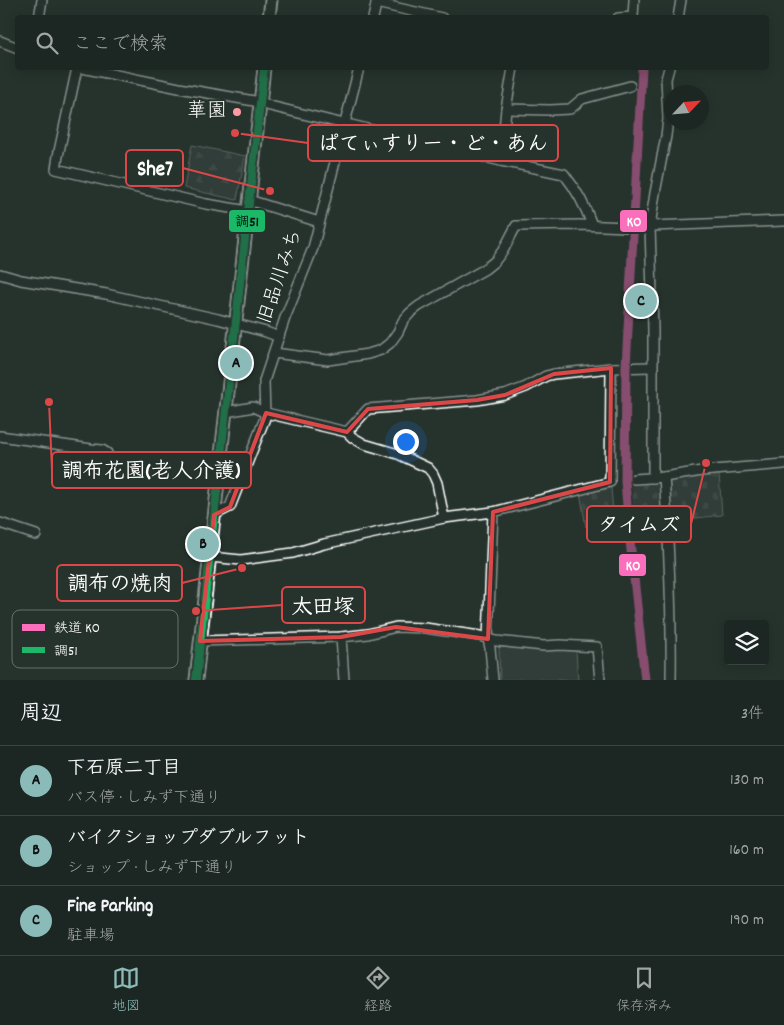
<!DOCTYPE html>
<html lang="ja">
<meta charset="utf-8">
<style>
body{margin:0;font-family:Dekko,"Klee One",sans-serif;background:#252e2a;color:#f1f3f6}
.controls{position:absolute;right:15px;bottom:15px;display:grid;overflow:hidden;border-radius:5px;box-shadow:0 2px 12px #0003}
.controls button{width:45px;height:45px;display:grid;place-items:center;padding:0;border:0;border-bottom:1px solid #3a4340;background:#1c2622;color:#f1f3f6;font:25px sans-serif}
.compass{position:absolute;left:664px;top:85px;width:45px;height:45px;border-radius:50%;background:#1c2622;box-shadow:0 2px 12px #0003;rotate:64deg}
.you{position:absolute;left:405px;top:441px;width:18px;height:18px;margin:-12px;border:4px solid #fff;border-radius:50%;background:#1a73e8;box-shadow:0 0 0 8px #1a73e833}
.badge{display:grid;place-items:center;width:32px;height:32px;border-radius:50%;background:#8bbbb9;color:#111;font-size:16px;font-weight:700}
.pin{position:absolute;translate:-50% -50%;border:2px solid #fff;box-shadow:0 1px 5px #0006}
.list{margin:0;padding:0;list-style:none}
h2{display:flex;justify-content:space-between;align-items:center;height:65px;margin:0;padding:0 20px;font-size:21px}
h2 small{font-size:16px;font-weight:400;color:#a0a5a5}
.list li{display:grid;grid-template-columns:32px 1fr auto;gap:15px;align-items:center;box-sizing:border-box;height:70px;padding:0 20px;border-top:1px solid #3a4340}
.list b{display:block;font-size:19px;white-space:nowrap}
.list p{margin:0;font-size:16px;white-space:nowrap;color:#a0a5a5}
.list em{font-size:16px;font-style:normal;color:#a0a5a5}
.icon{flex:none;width:28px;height:28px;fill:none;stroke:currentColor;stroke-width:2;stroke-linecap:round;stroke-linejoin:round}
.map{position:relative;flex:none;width:784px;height:680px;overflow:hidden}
.search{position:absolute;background:#1c2622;box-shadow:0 2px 12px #0003;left:15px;right:15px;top:15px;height:55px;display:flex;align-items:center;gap:12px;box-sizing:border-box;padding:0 18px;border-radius:5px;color:#a0a5a5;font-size:19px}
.sheet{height:275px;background:#1c2622}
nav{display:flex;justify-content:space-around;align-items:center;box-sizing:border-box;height:70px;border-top:1px solid #3a4340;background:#1c2622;font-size:14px;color:#a0a5a5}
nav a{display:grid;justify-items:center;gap:2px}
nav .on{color:#8bbbb9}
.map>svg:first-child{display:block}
.forest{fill:url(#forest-firs);stroke:#9ea4a2}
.cemetery{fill:url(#cemetery-stones);stroke:#9ea4a2}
.park{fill:#3e4944;stroke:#9ea4a2}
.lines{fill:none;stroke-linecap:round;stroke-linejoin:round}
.minor-casing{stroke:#fff;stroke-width:12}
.tertiary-casing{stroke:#fff;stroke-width:15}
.minor{stroke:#26332d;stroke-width:9}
.tertiary{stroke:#26332d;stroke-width:11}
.bus-1-casing{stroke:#26332d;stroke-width:11}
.bus-1{stroke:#1ab867;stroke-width:8}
.rail-1-casing{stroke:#26332d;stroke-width:12}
.rail-1{stroke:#fb6ebc;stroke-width:9}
.marked{fill:none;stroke:#dc4848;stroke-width:4;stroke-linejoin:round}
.poi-dot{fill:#ff9aa2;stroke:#26332d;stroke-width:2}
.labels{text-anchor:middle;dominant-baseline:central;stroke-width:4;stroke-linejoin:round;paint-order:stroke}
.poi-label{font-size:20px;fill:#fff;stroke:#26332d;text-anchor:end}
.street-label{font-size:20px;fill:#fff;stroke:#26332d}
.key{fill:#26332d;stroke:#67706c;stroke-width:1}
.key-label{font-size:14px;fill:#fff}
.leader{fill:none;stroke:#dc4848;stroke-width:2}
.callout-dot{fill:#dc4848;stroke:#26332d;stroke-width:2}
.callout{fill:#26332d;stroke:#dc4848;stroke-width:2}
.callout-label{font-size:21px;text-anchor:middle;font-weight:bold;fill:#fff}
.line-badge{stroke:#26332d;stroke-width:2}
.badge-label{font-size:14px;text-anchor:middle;font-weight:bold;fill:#fff}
.pale-badge-label{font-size:14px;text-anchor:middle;font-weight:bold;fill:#111}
</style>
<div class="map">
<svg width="784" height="680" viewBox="0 0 784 680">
<defs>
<pattern id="forest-firs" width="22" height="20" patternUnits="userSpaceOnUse" patternTransform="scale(1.25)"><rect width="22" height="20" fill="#3e4944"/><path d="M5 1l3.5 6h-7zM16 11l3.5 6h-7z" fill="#5b6460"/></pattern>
<pattern id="cemetery-stones" width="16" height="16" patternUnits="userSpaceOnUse" patternTransform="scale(1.25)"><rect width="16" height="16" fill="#3e4944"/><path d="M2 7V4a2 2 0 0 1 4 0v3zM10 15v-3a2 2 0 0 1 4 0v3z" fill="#5b6460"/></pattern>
</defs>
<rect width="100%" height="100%" fill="#26332d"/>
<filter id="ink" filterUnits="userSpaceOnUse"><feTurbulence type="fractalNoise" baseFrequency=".02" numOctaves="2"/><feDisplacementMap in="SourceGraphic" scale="10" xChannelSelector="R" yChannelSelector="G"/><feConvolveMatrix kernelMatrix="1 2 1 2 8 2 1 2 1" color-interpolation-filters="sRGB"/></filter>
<g filter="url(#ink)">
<polygon class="forest" points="192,145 245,156 237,200 184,188"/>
<g class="cemetery">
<polygon points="719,474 722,515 670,521 667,479"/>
<polygon points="660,481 662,520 630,524 628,484"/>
<polygon points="611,488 614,524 586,527 580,492"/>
</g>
<polygon class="park" points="499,647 576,651 578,680 500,680"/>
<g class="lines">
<defs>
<g id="minor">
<polyline points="376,3 442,18"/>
<polyline points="39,18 42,0"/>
<polyline points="373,18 377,0"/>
<polyline points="618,18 633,17 634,0"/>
<polyline points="678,18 681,0"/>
<polyline points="0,41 18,48"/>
<polyline points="77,68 58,156 56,169 206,204 248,211"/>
<path d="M82,68L179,88L260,102L270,106L344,124L351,125L501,161L564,174C576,189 586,208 592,225"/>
<polyline points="506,109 550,110 570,109 582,99 630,86"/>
<polyline points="501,161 506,109 513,68"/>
<polyline points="249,200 319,222"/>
<polyline points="0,274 21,280 106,294 218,319 266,332 279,337"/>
<polyline points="274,353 328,360 368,354 381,350 390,343 398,332 403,321 410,313 419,306 485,269 495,261 504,249 516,226 580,225 626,227 784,221"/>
<polyline points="226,412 253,407 266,413 347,432"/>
<polyline points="0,436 91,449 102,450 107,453"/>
<polyline points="664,477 702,471 784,464"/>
<polyline points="653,478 653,329 650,226 655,193 666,136 668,119 666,79 669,68"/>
<path d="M634,479L664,477C669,544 672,612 671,680"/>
<polyline points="493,512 610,482 611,368"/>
<polyline points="214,515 230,507 265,418 264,381 285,318 313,248 359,68"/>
<polyline points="444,518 437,483 433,474 428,468 398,454 364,444 352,437 347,432 368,409 477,400 505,395 526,387 546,376 554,374 611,368 652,367"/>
<polyline points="0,523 36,535"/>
<polyline points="210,557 241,560 293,553 324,544 444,518 493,512 488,639 490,648 493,680"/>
<polyline points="341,637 344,680"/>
<polyline points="200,641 341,637 368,634 396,627 425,628 480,636 496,641 544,646 560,645 597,647 600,680"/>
</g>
<g id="tertiary">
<polyline points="269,18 271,0"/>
<polyline points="196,680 264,68"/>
</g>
</defs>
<use href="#minor" class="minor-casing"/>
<use href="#tertiary" class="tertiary-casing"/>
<use href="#minor" class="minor"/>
<use href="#tertiary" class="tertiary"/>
<defs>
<polyline id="bus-1" points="196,680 264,68"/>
</defs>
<use href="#bus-1" class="bus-1-casing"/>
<use href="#bus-1" class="bus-1"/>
<defs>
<polyline id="rail-1" points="642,68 626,367 625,481 630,541 645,680"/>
</defs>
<use href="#rail-1" class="rail-1-casing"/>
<use href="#rail-1" class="rail-1"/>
</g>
</g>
<path d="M0 0H784V680H0ZM611,368L610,482L493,512L488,639L396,627L341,637L200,641L214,515L230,507L266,413L347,432L368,409L477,400L505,395L554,374Z" fill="#26332d" fill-opacity=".55" fill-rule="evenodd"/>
<path class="marked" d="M611,368L610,482L493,512L488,639L396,627L341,637L200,641L214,515L230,507L266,413L347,432L368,409L477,400L505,395L554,374Z"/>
<circle class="poi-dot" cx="237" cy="112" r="5"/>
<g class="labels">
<g class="poi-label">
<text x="227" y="112">華園</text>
</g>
<g class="street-label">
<text transform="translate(281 277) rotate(-71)">旧品川みち</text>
</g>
</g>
<rect x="12" y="610" width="166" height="58" rx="8" class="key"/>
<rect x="22" y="624" width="23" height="7" fill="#fb6ebc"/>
<rect x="22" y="647" width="23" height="6" fill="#1ab867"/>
<g class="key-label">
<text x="54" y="632">鉄道 KO</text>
<text x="54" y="655">調51</text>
</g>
<path class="leader" d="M235 133L308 143M270 191L183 168M49 402L52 470M706 463L691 524M242 568L182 583M196 611L282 605"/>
<g class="callout-dot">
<circle cx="235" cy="133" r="5"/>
<circle cx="270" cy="191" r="5"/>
<circle cx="49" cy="402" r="5"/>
<circle cx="706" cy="463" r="5"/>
<circle cx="242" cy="568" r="5"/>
<circle cx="196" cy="611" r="5"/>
</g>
<g class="callout">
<rect x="308" y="125" width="250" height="36" rx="5"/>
<rect x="126" y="150" width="57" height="36" rx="5"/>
<rect x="52" y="452" width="199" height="36" rx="5"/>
<rect x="587" y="506" width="104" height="36" rx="5"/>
<rect x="57" y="565" width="125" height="36" rx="5"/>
<rect x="282" y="587" width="83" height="36" rx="5"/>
</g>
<g class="callout-label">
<text x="433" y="150">ぱてぃすりー・ど・あん</text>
<text x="155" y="175">She7</text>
<text x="151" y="477">調布花園(老人介護)</text>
<text x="639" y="531">タイムズ</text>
<text x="120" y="590">調布の焼肉</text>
<text x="323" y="613">太田塚</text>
</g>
<g class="line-badge">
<rect x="228" y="209" width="38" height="24" rx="5" fill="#1ab867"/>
<rect x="619" y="209" width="29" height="24" rx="5" fill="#fb6ebc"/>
<rect x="618" y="553" width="29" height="24" rx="5" fill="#fb6ebc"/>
</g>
<g class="badge-label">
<text x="634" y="226">KO</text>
<text x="633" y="570">KO</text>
</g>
<g class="pale-badge-label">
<text x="247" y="226">調51</text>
</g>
</svg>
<div class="controls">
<button><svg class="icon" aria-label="layers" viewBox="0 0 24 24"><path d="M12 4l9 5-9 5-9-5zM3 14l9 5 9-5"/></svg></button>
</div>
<svg class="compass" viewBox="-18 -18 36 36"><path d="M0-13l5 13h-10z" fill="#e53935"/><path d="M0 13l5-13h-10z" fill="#a0a5a5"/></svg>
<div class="you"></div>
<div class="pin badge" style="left:236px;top:363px">A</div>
<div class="pin badge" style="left:203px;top:544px">B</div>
<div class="pin badge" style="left:641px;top:301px">C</div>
<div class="search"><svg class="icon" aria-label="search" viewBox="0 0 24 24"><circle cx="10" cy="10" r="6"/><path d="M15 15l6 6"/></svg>ここで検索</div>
</div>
<section class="sheet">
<h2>周辺<small>3件</small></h2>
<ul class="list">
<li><span class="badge">A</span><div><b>下石原二丁目</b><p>バス停 · しみず下通り</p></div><em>130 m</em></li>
<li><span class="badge">B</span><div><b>バイクショップダブルフット</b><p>ショップ · しみず下通り</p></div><em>160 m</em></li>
<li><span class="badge">C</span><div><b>Fine Parking</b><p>駐車場</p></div><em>190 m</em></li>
</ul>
</section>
<nav>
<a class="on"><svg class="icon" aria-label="map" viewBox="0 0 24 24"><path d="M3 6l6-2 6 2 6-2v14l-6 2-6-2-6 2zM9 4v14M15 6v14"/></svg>地図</a>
<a><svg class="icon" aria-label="directions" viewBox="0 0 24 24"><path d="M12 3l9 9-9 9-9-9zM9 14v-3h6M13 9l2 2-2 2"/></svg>経路</a>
<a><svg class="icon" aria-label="saved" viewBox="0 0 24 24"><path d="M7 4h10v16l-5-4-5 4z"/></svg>保存済み</a>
</nav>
